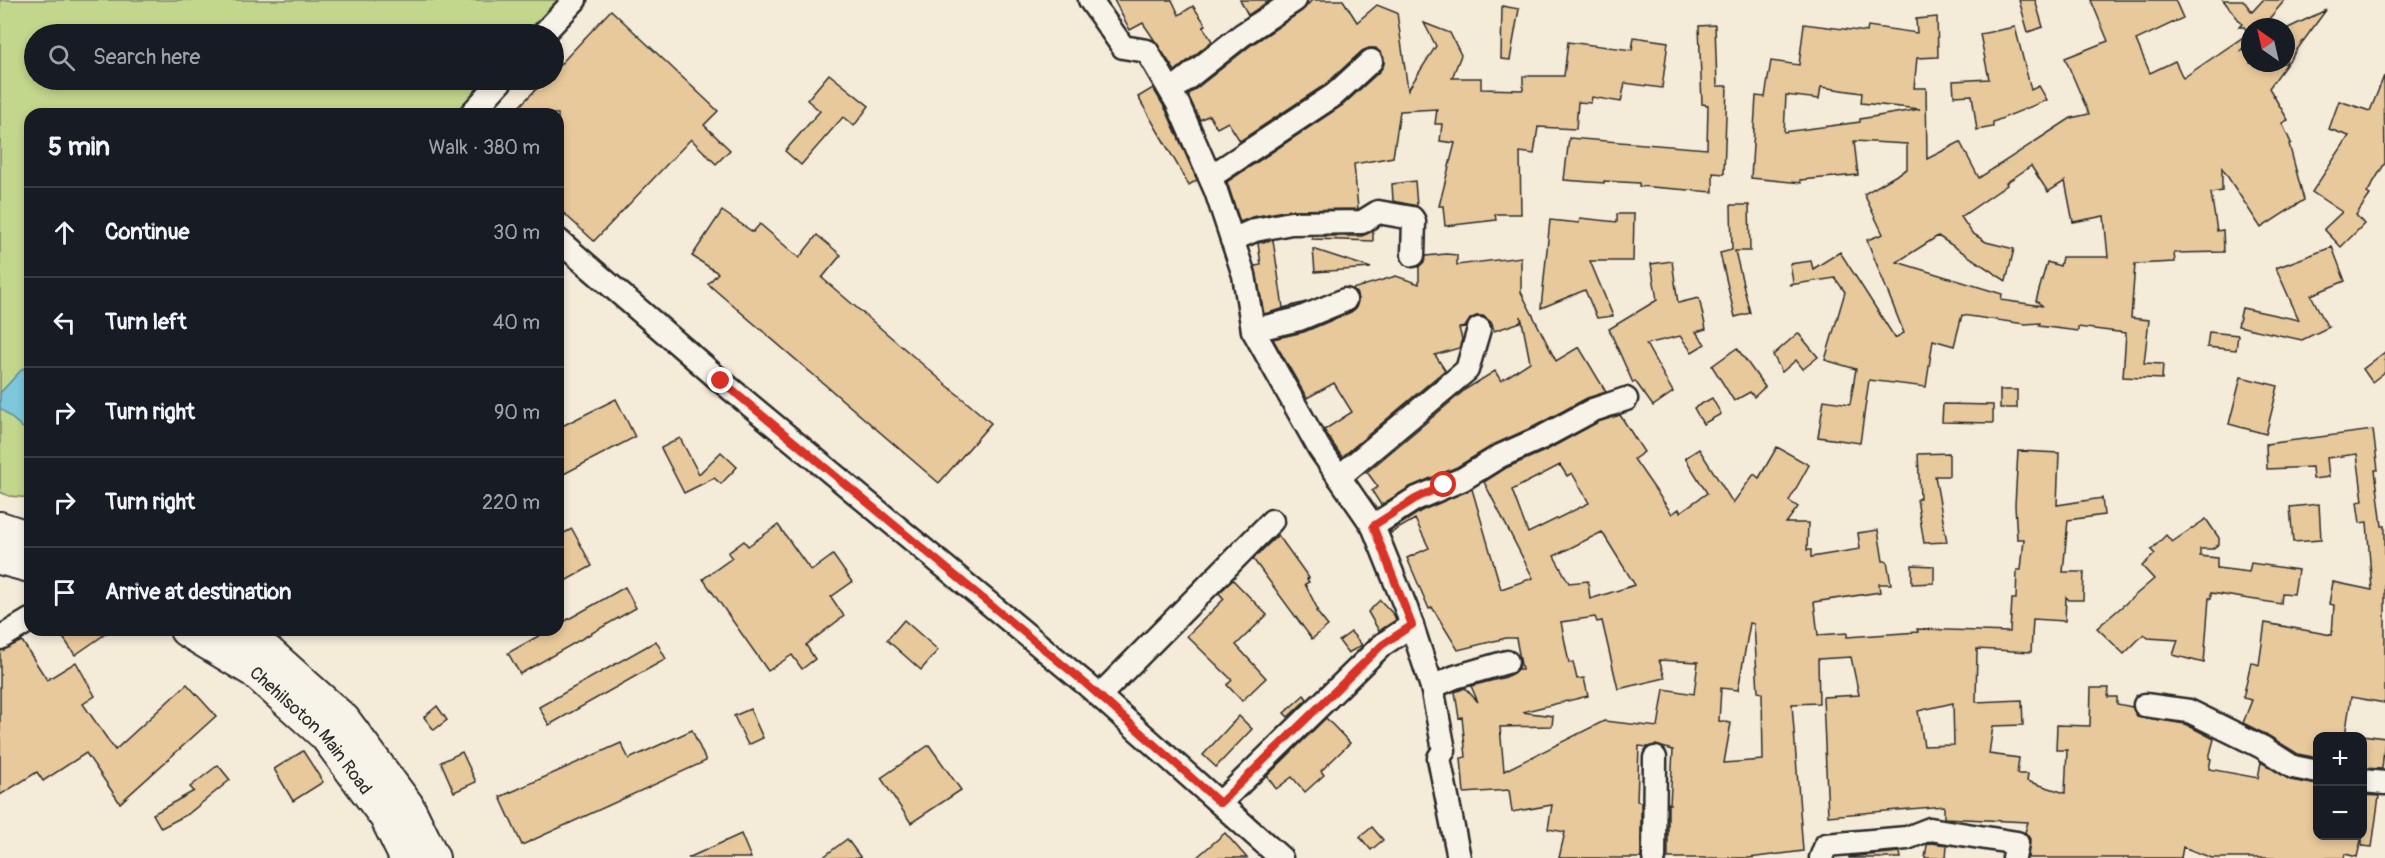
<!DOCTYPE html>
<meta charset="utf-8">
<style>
body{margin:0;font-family:Pangolin,sans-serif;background:#242831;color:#f1f3f6}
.controls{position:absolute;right:18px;bottom:18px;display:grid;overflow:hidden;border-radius:12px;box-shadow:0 3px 9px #0003}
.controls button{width:54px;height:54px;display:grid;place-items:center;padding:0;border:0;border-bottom:2px solid #363941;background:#171b24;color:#f1f3f6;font:30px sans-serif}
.compass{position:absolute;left:2241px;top:18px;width:54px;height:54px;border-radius:50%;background:#171b24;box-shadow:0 3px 9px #0003;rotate:326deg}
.stop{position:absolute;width:18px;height:18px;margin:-14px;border:4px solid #d93025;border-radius:50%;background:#fff}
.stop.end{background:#d93025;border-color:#fff;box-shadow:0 2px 6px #0008}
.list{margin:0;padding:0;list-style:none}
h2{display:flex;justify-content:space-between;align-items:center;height:78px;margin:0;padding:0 24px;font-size:26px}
h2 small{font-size:20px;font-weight:400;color:#9ea1a6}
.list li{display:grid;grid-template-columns:39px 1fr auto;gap:18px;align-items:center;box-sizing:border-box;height:90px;padding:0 24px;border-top:2px solid #363941}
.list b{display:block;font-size:22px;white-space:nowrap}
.list em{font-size:20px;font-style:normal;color:#9ea1a6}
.icon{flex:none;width:33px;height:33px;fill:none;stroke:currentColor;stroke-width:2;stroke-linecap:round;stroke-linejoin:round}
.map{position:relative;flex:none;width:2385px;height:858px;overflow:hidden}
.search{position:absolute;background:#171b24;box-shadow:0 3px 9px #0003;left:24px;top:24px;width:540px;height:66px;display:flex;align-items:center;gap:15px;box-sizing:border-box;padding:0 21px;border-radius:33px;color:#9ea1a6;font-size:22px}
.panel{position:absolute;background:#171b24;box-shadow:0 3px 9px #0003;left:24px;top:108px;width:540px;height:528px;border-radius:18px}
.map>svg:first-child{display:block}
.green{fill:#c2d68c;stroke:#76805c;stroke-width:1.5}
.water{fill:#7dc8dc;stroke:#5c8995;stroke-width:1.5}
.building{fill:#e8c99b;stroke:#2b2b2b;stroke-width:1.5;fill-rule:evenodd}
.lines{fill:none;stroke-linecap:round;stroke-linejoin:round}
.minor-casing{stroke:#2b2b2b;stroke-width:27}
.secondary-casing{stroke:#2b2b2b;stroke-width:36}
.minor{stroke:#f7f3e8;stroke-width:22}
.secondary{stroke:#f7f3e8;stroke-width:32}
.route{stroke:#d93025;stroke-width:8}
.labels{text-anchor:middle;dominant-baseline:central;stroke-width:4.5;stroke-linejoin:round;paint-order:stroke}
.street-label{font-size:18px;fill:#2b2b2b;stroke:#f7f3e8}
</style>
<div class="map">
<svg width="2385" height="858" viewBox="0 0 2385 858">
<rect width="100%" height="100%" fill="#f4ebd9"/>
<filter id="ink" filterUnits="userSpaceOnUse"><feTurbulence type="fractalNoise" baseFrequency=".0167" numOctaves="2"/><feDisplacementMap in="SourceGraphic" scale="12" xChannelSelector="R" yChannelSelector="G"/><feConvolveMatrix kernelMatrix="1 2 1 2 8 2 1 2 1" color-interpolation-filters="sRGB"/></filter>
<g filter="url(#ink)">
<polygon class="green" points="0,0 566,0 534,34 34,34 34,80 492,80 460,114 30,114 30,498 9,496 0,492"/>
<polygon class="water" points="23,368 30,374 30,434 0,408 0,393"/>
<g class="building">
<polygon points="1114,0 1172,0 1179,15 1193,6 1206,25 1203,27 1212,41 1175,71 1143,23 1130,30"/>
<polygon points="1240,0 1270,0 1248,15"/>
<polygon points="1312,0 1343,0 1357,22 1377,5 1397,13 1408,90 1436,46 1424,23 1450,33 1461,55 1452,78 1481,78 1481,89 1523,90 1523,76 1564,76 1568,42 1632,50 1634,37 1668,42 1662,88 1625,83 1621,102 1592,97 1591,103 1578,102 1576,129 1538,127 1534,154 1520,152 1521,214 1495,214 1496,220 1445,226 1443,206 1439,206 1455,143 1440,141 1442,124 1435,124 1437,109 1400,111 1393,157 1354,164 1358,209 1289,210 1252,217 1240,222 1227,182 1343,105 1380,71 1384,64 1384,58 1376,48 1369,48 1362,51 1326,84 1240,141 1228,122 1217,128 1209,115 1200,120 1188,95 1250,46 1302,11"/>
<polygon points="2019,0 2035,0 2043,27 2028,32"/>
<path d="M2091,0H2175L2183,18L2136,40L2150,73L2175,61L2183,78L2249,33L2244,27H2239L2242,24L2223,0H2243L2252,12L2263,0H2285L2262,27H2250V41L2240,51L2250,47V63H2286V29L2326,10L2269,88L2288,120L2282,123L2291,143L2289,144L2304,200L2261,228L2222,168V191L2211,193L2217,231L2223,230L2224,252L2174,253L2175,262L2135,264L2131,318L2149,320L2144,363L2163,364L2162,379L2123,377L2126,333L2078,327V331L2039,326L2040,323L2025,324L1962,315L1954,346L1933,340L1926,387L1869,380L1860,443L1818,437L1824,400L1850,404L1856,369L1825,360L1845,292L1835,278L1789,285L1793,282L1790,264L1811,261L1813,269L1840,252L1895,338L1904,333L1867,240L1883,234L1864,194L1907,169V144L1854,141L1858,175L1800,180L1801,183L1751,178L1756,96L1765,97L1771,61L1799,65L1804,24L1867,32L1868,26L1917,33L1916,19L1937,17L1938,57L1917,58L1914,88H1926L1927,159L1960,142L1979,178L2071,118L2089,114L2065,58L2108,41ZM1821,87L1862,93L1861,103L1920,109L1860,119V122L1784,132L1786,95L1819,99ZM2031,166L2048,192L2065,181L2073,222L2104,216L2108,257H2062L2060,266L2047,262L2036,301L2043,306L2001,300L2002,294L1897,262L1938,236L2006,281L2014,249L1986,242L1972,233L1961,217L2007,185L2006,183Z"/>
<polygon points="1502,6 1519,9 1510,60 1501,59"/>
<polygon points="611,10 718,111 704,125 730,150 716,164 691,139 594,241 558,208 558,114 512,114 545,80 554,80 554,71"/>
<polygon points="1715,25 1717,86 1727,86 1724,174 1713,173 1713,192 1639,186 1639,183 1604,181 1604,183 1564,180 1569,138 1707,149 1708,105 1702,104 1699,26"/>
<polygon points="2015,27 2031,90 2039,86 2047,100 1993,122 1993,127 1977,130 1972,95 1954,96 1953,81 1989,79 1980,34"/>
<polygon points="829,74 869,106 854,126 843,117 801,165 785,151 820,111 807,100"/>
<polygon points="2384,76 2385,163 2367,193 2370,195 2356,215 2364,224 2341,247 2324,229 2342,212 2312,192 2349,136 2329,129 2339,101 2370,111"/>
<polygon points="1153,88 1166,110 1197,180 1189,185 1138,97"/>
<polygon points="1415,181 1417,206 1393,201 1392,184"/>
<polygon points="1731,205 1749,205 1750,251 1735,251 1750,313 1735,317 1720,253 1732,250"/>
<polygon points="722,211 753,232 760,224 799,258 817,235 841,255 822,278 991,423 939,483 708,284 718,273 692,256"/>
<polygon points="1617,214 1634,214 1633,261 1590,261 1613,316 1597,318 1585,290 1541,308 1550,220 1579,223 1580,218 1617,222"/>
<polygon points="1373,231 1373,241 1312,239 1312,236 1362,236"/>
<polygon points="1273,240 1283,308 1306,302 1264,314 1255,266 1261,265 1258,243"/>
<polygon points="2332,247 2345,281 2311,295 2327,326 2329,327 2302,340 2238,326 2242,308 2299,320 2276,268"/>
<polygon points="1313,249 1371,268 1315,272"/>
<polygon points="1446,254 1457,255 1457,265 1521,257 1521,292 1556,361 1579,347 1606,392 1587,398 1535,426 1495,444 1457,467 1410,487 1381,505 1372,491 1378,487 1367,472 1466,389 1495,371 1501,381 1530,362 1521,316 1521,322 1494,331 1492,323 1483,316 1476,316 1470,319 1465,327 1459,328 1462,339 1459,348 1435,355 1445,370 1342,457 1324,430 1352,412 1334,383 1307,398 1273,339 1304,332 1351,312 1356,308 1358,301 1357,294 1352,289 1396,276 1419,284 1419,267 1426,256"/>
<polygon points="1672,261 1678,303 1699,298 1706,329 1696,332 1705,344 1692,352 1680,336 1646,344 1673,392 1653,406 1635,381 1633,383 1609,329 1657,300 1651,264"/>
<polygon points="2209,332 2238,335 2236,350 2207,347"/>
<polygon points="1798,333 1818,357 1803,369 1796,360 1782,372 1773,355"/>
<polygon points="1737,348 1765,387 1754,397 1750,392 1734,401 1712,366"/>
<polygon points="2385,352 2385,372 2372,382 2363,369"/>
<polygon points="2241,377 2278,386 2266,434 2229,424"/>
<rect x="2000" y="390" width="17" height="18"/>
<polygon points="1712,398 1721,414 1703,424 1694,408"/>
<polygon points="616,399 635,437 558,477 558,428"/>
<polygon points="1943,404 1993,405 1993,423 1942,422"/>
<path d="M1620,415L1644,452L1634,459L1672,514L1679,509L1680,512L1707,493L1685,458L1699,449L1733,503L1754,474L1759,478L1777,447L1809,465L1789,501L1798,507L1786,523H1808L1807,550H1811V557L1860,549L1858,533L1878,530L1883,561H1887L1891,584H1879L1880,592L1814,602L1818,635L1847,633V637L1918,632L1917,629L2010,632L2012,599H2016L2017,570H2021L2024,539H2017L2015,505L2018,451L2059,453L2057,505L2102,498L2104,515L2068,520L2063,572H2084L2083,600H2069L2066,597L2065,621L2033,619L2031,652L1977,649L1976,702L2022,700L2023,725L1993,726L1989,754L2019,758L2017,774H2028L2027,781L2065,793L2067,750H2056L2057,725L2090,726L2091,688H2109L2108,697H2117V704L2132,707L2137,716L2185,724L2214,739L2209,758L2211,759L2209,769L2258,778L2261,762L2290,780L2318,785V836H2362L2357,857L2345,854L2344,858H2212L2183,847L2181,858H2028L2030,839L2025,832L2028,822L1944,818V806L1828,816L1823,697L1859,695L1851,657L1818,659L1819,703L1792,704L1803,851L1749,858H1668V803L1670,804L1673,750L1655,745L1648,747L1639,746L1637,801L1641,802V858H1559L1565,832L1548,829L1552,805L1512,812L1509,790L1464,793L1461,758L1466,757L1462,717L1459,718L1455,692L1465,688L1478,702L1471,686L1506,677L1517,670H1522L1516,638H1506L1458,650L1432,607L1429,609L1407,558L1429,548L1415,519L1391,533L1390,531L1421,511L1472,489L1501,589L1533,578L1484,482L1506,468L1547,450L1598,422ZM1560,465L1567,476L1572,473L1589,503L1528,533L1512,490ZM1602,532L1635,585L1590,599L1588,581L1569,583L1554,556ZM1595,617L1597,622L1602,621L1618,689L1665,678L1659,660L1698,662L1694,694L1664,689L1658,727L1604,721L1504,771L1500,727L1552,726L1553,716L1522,712L1588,696L1584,678L1577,679L1573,662L1569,663L1561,622ZM1750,623L1754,624L1758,692L1762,693L1763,760L1724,763L1731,723L1719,721L1721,688L1738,690ZM1953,703L1954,745L1924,746L1918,711Z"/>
<polygon points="2373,430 2378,470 2375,470 2382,526 2385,526 2385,703 2351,697 2345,736 2318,736 2318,758 2298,754 2269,736 2243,723 2252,700 2243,698 2251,662 2259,665 2265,623 2332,635 2334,605 2329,604 2333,582 2372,590 2367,522 2360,523 2357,502 2363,501 2357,454 2327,458 2329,477 2313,479 2312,467 2267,469 2266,444"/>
<polygon points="680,438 699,474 721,452 737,467 721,484 714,478 684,493 661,448"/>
<polygon points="1949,453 1949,476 1935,476 1947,542 1924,543 1917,499 1920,498 1918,454"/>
<polygon points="2319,504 2321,540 2293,542 2290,507"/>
<polygon points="2206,519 2219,538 2219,544 2212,549 2200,549 2200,556 2217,558 2217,568 2249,572 2251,563 2298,570 2294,594 2282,593 2281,604 2211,593 2211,598 2209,598 2204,663 2173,655 2178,640 2148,638 2144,634 2124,654 2097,628 2154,579 2142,566 2155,554 2151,550 2166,535 2172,542"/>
<polygon points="778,525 811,571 833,555 852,582 831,597 844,616 806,645 815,659 802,669 792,655 768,671 703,579 732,558 728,553 744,541 748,546"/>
<polygon points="572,529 592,566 558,585 558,536"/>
<polygon points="1278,535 1309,578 1307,579 1309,582 1305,584 1318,610 1316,611 1328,626 1312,639 1253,559"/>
<polygon points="1912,565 1934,566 1934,583 1912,584"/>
<polygon points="1233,580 1267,615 1236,645 1266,678 1242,701 1227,685 1232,680 1187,636 1224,599 1219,593"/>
<polygon points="625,587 636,608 520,674 508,653 549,630 558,630 558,625"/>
<polygon points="1380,600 1394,615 1396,620 1379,631 1368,612"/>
<polygon points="904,620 938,650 921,670 887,640"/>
<polygon points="58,630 111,630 75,655"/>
<polygon points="1351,632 1362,645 1348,653 1339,641"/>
<polygon points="22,641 47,680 76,662 95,696 83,704 115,750 187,684 216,716 120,803 86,753 43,781 37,772 0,795 0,651"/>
<polygon points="656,641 666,659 549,725 539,707"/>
<polygon points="1304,695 1307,699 1288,717 1284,713"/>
<polygon points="437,706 447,720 434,730 424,717"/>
<polygon points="750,709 763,738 748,745 734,716"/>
<polygon points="1239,716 1252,729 1216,767 1203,755"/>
<polygon points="1326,718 1350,743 1321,771 1324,775 1305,792 1292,777 1276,789 1267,776"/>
<polygon points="692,730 706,761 522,845 500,797 621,743 629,759"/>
<polygon points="2362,735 2385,738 2382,769 2362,768"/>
<polygon points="929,745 961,790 911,823 881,778"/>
<polygon points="303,751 323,782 293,801 274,769"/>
<polygon points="462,752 476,782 454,792 441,762"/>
<polygon points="218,765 230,780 188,814 161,828 153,814 194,791 190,787"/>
<polygon points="2362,795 2379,796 2372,847 2362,846"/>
<polygon points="1372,827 1383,840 1371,850 1360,837"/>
<polygon points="1225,833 1247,858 1196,858"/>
<polygon points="741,834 751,858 688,858"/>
<polygon points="847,839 861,858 822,858"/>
<polygon points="1931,843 1947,845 1946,858 1925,858 1927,845"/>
<polygon points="1900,852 1901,858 1849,858 1849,857"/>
</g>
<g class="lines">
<defs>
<g id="minor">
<polyline points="1090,0 1123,47 1147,51 1178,104 1216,191 1244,275 1253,330 1319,448 1373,526 1406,608 1432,687 1444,750 1439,758 1459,858"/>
<polyline points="543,34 575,0"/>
<polyline points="1171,91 1242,35 1295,0"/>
<polyline points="471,114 502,80"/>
<polyline points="1210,177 1334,95 1371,61"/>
<polyline points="558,240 721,381 1086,684 1281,858"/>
<polyline points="1232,240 1255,230 1291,223 1362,222 1378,212 1412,218 1414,221 1413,255"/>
<polyline points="1253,330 1299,319 1345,300"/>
<polyline points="1339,477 1467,370 1479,329"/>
<polyline points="1373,526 1415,499 1463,479 1500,456 1541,438 1593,410 1626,399"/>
<polyline points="0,638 30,620"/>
<polyline points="1432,687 1455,677 1507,662"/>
<polyline points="1100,695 1272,521"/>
<polyline points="2145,705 2189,711 2262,747 2293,767 2318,772"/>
<polyline points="2362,781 2385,783"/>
<polyline points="1220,803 1382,645 1412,625"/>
<polyline points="1654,858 1655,758"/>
<polyline points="1821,858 1826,845 1907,838 1930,829 2017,843 2014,858"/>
</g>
<g id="secondary">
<polyline points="0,528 30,538"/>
<polyline points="0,558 30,566"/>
<path id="s1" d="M186,630L254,671L326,736L386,817L406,858"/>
<polyline points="232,630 268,652 344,720 407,805 433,858"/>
</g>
</defs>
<use href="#minor" class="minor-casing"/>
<use href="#secondary" class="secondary-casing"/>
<use href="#minor" class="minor"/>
<use href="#secondary" class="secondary"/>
</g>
</g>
<g class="lines" filter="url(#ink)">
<polyline class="route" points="721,381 1086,684 1220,803 1382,645 1412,625 1373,526 1415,499 1444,485"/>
</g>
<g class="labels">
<g class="street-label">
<text stroke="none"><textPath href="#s1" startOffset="162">Chehilsoton Main Road</textPath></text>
</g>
</g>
</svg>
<div class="controls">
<button>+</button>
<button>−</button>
</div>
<svg class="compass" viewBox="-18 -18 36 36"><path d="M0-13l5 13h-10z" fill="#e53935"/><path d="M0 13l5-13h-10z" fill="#9ea1a6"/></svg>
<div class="stop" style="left:1444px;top:485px"></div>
<div class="stop end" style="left:721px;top:381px"></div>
<div class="search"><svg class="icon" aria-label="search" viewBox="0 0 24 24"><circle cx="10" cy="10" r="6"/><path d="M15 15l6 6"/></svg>Search here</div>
<section class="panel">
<h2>5 min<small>Walk · 380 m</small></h2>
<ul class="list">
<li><svg class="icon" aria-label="ahead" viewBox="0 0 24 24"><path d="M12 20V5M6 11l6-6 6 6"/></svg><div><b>Continue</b></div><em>30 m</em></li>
<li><svg class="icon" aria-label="left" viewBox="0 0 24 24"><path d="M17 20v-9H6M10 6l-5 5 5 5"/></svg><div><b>Turn left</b></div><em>40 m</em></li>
<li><svg class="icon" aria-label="right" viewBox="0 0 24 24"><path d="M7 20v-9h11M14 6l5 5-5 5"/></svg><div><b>Turn right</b></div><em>90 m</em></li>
<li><svg class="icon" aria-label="right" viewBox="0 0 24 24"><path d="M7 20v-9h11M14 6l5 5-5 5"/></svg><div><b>Turn right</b></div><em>220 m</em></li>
<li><svg class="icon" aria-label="arrive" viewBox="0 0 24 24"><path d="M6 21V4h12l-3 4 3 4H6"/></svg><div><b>Arrive at destination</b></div></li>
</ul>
</section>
</div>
